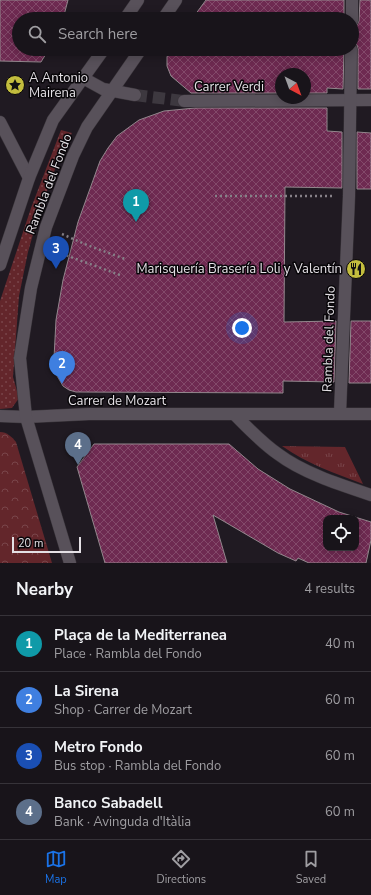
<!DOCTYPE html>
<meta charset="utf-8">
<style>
body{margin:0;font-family:"Nunito Sans",sans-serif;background:#211d23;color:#f1f3f6}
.controls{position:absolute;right:12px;bottom:12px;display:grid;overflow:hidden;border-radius:8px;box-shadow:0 2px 10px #0003}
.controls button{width:36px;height:36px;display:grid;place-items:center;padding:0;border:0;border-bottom:1px solid #363339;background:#18141a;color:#f1f3f6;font:20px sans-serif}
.compass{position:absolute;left:275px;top:68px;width:36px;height:36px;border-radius:50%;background:#18141a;box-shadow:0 2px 10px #0003;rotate:139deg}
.scale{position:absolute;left:12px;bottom:10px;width:69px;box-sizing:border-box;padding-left:4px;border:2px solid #e4e0e5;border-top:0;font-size:11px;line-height:14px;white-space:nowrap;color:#e4e0e5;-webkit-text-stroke:3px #080609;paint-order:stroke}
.you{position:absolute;left:242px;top:328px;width:14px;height:14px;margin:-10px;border:3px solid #fff;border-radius:50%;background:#1a73e8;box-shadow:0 0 0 6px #1a73e833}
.badge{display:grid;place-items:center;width:26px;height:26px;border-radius:50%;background:#1a73e8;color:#fff;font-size:13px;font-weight:700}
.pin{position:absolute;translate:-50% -33px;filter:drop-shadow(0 1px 2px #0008)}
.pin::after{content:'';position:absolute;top:21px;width:14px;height:12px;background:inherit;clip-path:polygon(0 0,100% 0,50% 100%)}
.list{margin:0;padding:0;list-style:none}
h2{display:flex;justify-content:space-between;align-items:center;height:52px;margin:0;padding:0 16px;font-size:17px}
h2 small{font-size:13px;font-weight:400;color:#9f9ea2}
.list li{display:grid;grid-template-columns:26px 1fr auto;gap:12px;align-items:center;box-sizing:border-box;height:56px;padding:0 16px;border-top:1px solid #363339}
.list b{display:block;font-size:15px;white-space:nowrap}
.list p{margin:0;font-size:13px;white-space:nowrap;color:#9f9ea2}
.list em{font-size:13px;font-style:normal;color:#9f9ea2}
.icon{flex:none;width:22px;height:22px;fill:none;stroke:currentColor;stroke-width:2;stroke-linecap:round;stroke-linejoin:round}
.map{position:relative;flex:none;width:371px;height:563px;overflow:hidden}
.search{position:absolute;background:#18141a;box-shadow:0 2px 10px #0003;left:12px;right:12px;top:12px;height:44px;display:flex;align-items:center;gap:10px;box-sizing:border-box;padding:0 14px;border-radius:22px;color:#9f9ea2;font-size:15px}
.sheet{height:276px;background:#18141a}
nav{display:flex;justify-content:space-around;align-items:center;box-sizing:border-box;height:56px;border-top:1px solid #363339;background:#18141a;font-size:11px;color:#9f9ea2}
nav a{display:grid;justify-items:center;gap:2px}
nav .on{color:#1a73e8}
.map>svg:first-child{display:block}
.grass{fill:url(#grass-tufts)}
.park{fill:url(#park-crowns)}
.garden{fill:url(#garden-dots)}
.building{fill:url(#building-cross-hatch);stroke:#93878d;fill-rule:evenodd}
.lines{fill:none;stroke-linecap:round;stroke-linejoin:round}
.minor-tunnel{stroke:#3d383f;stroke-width:12;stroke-dasharray:12 6;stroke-linecap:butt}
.minor-casing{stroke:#3a353b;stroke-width:13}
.path{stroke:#868188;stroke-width:2.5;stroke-dasharray:2 3;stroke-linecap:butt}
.minor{stroke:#58515a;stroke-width:12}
.labels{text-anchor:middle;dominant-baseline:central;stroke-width:3;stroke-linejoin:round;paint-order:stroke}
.poi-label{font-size:13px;fill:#e4e0e5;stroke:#080609;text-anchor:start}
.street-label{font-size:13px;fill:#e4e0e5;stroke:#080609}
</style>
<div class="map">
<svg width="371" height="563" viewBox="0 0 371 563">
<defs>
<pattern id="grass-tufts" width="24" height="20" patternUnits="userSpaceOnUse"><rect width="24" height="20" fill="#63262b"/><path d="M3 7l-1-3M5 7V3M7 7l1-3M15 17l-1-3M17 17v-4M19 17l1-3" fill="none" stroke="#79454a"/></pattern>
<pattern id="park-crowns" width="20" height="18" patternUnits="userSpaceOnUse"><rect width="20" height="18" fill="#63262b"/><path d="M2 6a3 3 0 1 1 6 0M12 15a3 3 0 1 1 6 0" fill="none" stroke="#79454a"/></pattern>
<pattern id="garden-dots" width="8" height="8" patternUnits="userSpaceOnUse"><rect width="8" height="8" fill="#63262b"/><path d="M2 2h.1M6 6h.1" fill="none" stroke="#79454a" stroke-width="1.8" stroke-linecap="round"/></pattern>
<pattern id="building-cross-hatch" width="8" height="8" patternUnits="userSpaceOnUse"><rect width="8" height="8" fill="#6e2a51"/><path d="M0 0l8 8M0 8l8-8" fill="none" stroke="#83496a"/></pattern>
</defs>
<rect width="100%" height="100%" fill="#201a22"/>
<path class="grass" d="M282,446L345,447L363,484C335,473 307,464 282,446Z"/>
<path class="park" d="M0,432C7,432 12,437 16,442L52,563H0Z"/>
<polygon class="garden" points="61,130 72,133 58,161 39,213 28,252 19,296 13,377 19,398 12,408 0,409 0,301 31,208"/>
<g class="building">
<polygon points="0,0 68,0 63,19 19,19 19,49 49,49 41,62 0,61"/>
<polygon points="206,0 344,0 344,19 192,19"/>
<polygon points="360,0 371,0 371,89 358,89 358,49 357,45 352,42 352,28 356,27 359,21"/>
<polygon points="170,49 344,49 343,89 327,88 327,93 305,93 305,74 281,74 281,93 191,93 171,76 167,66 167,57"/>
<polygon points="195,108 327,108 327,131 342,132 342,188 285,187 284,322 336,321 334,382 283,381 283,393 76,392 69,390 63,386 57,376 56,371 54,358 56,320 63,280 78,222 100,161 108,148 117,136 139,120 164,111"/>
<polygon points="357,132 371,133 371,189 357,189"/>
<polygon points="351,321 371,321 371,383 349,383"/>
<path d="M94,444H229L258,469L290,489L339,512L371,522V540L366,563H309L298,558L296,561L278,553L213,515L227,563H105L77,467ZM326,518H356V548H326Z"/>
</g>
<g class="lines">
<polyline class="minor-tunnel" points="135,95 184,101"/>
<defs>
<g id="minor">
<polyline points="125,19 138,0"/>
<polyline points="163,19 176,0"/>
<polyline points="352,21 352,0"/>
<polyline points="83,78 103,89 135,95"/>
<polyline points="184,101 371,100"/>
<polyline points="0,122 29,178"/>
<polyline points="0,265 29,178 53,120 104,49"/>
<polyline points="340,413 349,196 351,49"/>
<path d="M235,415C249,429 262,443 278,454C303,473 341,485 371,495"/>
<polyline points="0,416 26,417 89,414 371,414"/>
<polyline points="70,563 26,417 20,358 31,288 46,227 73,156 87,127 141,49"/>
</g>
</defs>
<use href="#minor" class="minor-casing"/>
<g class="path">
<polyline points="215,196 333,196"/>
<polyline points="62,234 87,245 125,259"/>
<polyline points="57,252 120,275"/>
</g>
<use href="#minor" class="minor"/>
</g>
<defs>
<symbol id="sight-disc" viewBox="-11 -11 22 22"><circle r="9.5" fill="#c3bd3e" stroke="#080609"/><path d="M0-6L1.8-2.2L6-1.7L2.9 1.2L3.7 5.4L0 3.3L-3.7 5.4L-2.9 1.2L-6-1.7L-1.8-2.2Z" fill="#111"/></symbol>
<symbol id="restaurant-disc" viewBox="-11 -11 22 22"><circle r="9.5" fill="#c3bd3e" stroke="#080609"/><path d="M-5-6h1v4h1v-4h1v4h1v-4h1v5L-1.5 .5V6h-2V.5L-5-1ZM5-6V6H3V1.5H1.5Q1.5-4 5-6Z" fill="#111"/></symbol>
</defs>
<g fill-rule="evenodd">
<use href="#sight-disc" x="4" y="74" width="22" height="22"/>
<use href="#restaurant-disc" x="345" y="258" width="22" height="22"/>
</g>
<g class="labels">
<g class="poi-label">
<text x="29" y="78">A Antonio<tspan x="29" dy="15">Mairena</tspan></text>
<text x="342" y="269" text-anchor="end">Marisquería Brasería Loli y Valentín</text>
</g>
<g class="street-label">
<text x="229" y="87">Carrer Verdi</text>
<text transform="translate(49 184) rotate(-69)">Rambla del Fondo</text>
<text transform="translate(329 339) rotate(-88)">Rambla del Fondo</text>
<text x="117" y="401">Carrer de Mozart</text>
</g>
</g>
</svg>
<div class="controls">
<button><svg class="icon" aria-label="locate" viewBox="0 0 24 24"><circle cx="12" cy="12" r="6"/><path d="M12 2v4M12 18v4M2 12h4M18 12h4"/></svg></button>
</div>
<svg class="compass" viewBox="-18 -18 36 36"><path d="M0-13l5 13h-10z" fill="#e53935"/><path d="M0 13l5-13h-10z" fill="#9f9ea2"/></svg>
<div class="scale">20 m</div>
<div class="you"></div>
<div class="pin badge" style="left:136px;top:222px;background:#0f9aa8">1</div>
<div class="pin badge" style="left:62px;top:384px;background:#3f7fe0">2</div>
<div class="pin badge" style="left:56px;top:269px;background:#1a4fb4">3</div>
<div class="pin badge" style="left:78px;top:465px;background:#5c6f8a">4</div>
<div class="search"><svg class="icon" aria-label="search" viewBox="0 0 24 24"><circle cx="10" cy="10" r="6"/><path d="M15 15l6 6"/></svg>Search here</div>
</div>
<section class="sheet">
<h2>Nearby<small>4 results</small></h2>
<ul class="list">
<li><span class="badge" style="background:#0f9aa8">1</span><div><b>Plaça de la Mediterranea</b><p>Place · Rambla del Fondo</p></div><em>40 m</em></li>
<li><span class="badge" style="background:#3f7fe0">2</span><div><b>La Sirena</b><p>Shop · Carrer de Mozart</p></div><em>60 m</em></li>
<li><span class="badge" style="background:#1a4fb4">3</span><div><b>Metro Fondo</b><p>Bus stop · Rambla del Fondo</p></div><em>60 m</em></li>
<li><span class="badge" style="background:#5c6f8a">4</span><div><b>Banco Sabadell</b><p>Bank · Avinguda d'Itàlia</p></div><em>60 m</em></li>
</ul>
</section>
<nav>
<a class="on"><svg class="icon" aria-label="map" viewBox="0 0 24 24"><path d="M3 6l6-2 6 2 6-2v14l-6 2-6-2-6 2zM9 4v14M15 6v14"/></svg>Map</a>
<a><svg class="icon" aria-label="directions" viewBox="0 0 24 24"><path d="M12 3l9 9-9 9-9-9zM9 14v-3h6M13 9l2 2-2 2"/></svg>Directions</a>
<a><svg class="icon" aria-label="saved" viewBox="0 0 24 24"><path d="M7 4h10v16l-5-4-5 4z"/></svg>Saved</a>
</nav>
